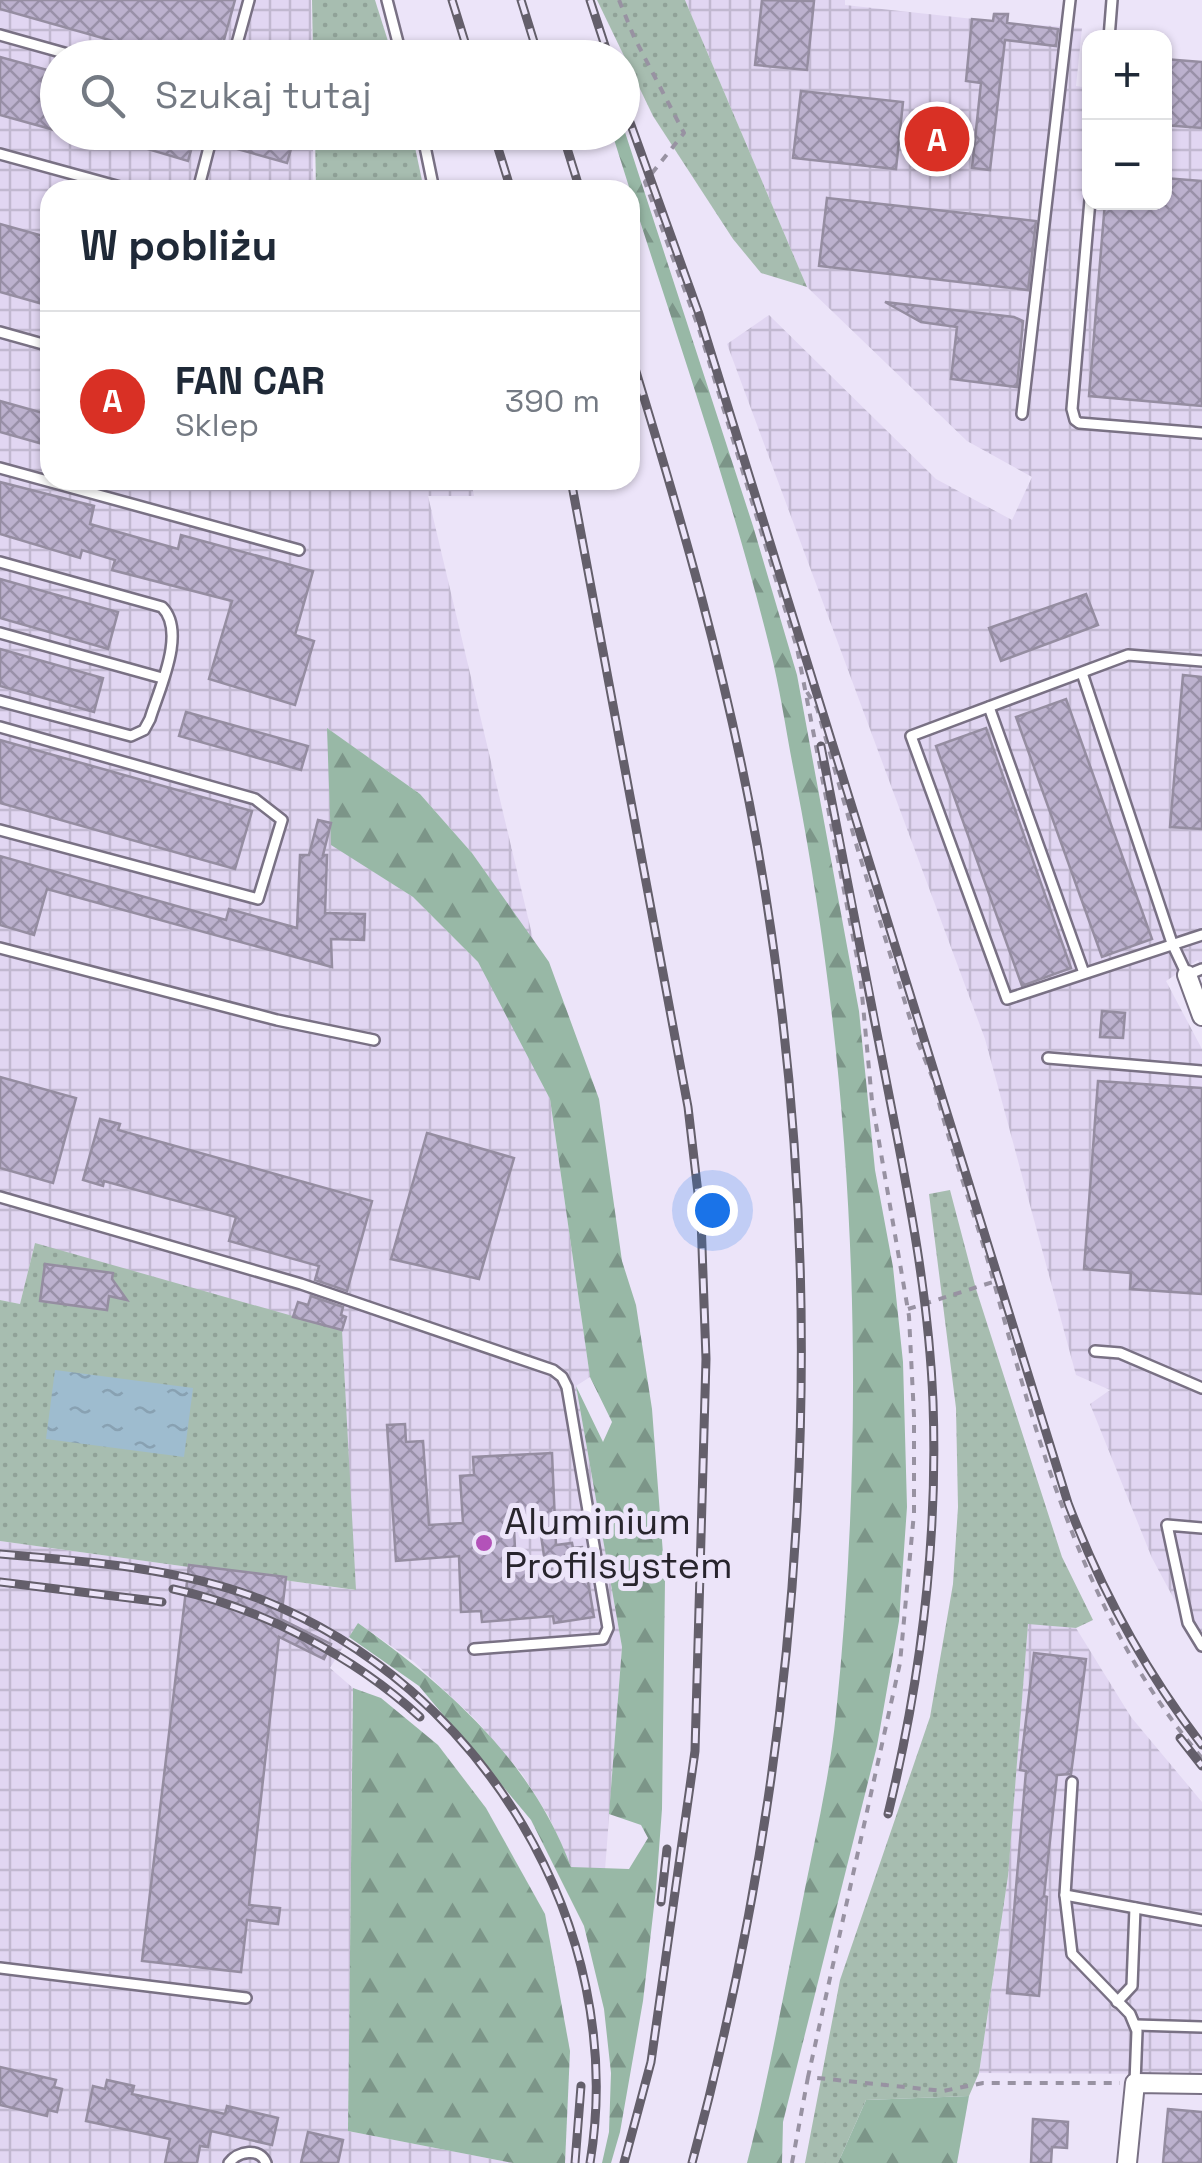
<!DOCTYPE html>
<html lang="pl">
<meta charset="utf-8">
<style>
body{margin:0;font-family:"Space Grotesk",sans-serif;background:#f6f6f7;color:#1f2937}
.controls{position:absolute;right:30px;top:30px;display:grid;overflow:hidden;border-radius:20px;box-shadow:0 2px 8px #0004}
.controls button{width:90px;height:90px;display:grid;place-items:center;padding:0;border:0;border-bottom:2px solid #e0e1e3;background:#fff;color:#1f2937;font:50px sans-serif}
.you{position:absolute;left:712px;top:1210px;width:35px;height:35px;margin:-25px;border:8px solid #fff;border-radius:50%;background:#1a73e8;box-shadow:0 0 0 15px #1a73e833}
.badge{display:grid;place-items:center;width:65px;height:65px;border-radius:50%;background:#d93025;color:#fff;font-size:32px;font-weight:700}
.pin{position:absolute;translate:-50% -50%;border:5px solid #fff;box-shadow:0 2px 10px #0006}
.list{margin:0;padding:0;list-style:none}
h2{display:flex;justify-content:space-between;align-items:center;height:130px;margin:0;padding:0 40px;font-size:42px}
h2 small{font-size:32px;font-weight:400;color:#747a83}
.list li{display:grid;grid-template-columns:65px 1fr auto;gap:30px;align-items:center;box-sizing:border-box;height:180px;padding:0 40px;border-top:2px solid #e0e1e3}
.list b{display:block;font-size:38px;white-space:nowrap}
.list p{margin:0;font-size:32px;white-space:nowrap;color:#747a83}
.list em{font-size:32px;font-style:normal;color:#747a83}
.icon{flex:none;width:55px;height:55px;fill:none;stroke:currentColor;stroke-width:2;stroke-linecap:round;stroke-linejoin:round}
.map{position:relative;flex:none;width:1202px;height:2163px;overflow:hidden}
.search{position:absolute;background:#fff;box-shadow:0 2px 8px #0004;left:40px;top:40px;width:600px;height:110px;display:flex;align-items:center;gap:25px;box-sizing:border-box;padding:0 35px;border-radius:55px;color:#747a83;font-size:38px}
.panel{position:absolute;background:#fff;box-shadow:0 2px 8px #0004;left:40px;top:180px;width:600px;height:310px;border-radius:30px}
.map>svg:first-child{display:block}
.industrial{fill:url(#industrial-grid)}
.grass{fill:url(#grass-dots)}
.forest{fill:url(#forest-firs)}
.water{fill:url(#water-ripples)}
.building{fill:url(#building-cross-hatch);stroke:#958da1;stroke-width:2.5;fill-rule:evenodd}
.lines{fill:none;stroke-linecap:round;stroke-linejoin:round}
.service-casing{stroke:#797184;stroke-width:14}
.minor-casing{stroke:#797184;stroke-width:22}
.path{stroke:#9892a2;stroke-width:4;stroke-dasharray:8 8;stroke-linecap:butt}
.service{stroke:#fff;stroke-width:9}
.minor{stroke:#fff;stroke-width:18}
.rail-casing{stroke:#645f6b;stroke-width:9}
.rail{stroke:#ece4f9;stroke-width:5;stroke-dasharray:15;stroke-linecap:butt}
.poi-dot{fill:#b352b9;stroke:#ece4f9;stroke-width:4}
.labels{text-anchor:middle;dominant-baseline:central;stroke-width:10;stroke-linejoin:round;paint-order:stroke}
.poi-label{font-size:38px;fill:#28252d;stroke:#ece4f9;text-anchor:start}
</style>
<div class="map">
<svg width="1202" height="2163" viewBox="0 0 1202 2163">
<defs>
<pattern id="industrial-grid" width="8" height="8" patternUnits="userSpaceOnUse" patternTransform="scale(2.5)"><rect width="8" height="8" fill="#e1d6f2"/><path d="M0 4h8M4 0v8" fill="none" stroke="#c1b8d0"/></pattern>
<pattern id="grass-dots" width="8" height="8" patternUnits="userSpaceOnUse" patternTransform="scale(2.5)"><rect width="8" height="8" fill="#a7bdb0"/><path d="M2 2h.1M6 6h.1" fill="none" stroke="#90a298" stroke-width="1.8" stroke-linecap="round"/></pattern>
<pattern id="forest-firs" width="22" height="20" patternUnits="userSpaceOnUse" patternTransform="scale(2.5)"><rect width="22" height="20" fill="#98b8a6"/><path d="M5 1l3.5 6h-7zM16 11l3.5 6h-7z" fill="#7c9588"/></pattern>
<pattern id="water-ripples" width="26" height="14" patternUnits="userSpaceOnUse" patternTransform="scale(2.5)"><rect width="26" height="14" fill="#9ebccf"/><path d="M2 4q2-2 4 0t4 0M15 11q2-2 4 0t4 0" fill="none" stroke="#88a1b2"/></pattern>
<pattern id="building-cross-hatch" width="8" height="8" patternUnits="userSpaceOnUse" patternTransform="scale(2.5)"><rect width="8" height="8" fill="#bcb1ce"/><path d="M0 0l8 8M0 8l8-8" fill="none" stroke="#9990a8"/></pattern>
</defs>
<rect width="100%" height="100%" fill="#ece4f9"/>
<g class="industrial">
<polygon points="0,0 311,0 312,57 58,58 58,132 313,133 313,190 50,190 50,480 471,480 474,496 428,496 534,943 472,853 420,794 328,729 331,844 413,897 478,962 515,1019 550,1099 590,1377 576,1386 622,1647 605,1870 571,1867 549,1817 522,1774 476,1720 414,1662 358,1623 330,1668 353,1688 348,2131 513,2163 0,2163 0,1541 355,1590 35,1243 20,1304 0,1300"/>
<polygon points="685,0 845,0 845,5 992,21 994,12 1008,14 1008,23 1082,28 1076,86 1089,88 1090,202 1164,202 1165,59 1202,62 1202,971 1198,960 1166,981 1202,1049 1202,1651 1152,1558 1090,1404 1110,1390 1076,1375 985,1039 727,344 769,315 936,479 1012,520 1032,477 967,441 807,287"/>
<polygon points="1028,1623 1076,1628 1131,1717 1202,1802 1202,2074 979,2073 1007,1884"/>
</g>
<g class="grass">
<polygon points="312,0 375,0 393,57 313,57"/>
<polygon points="597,0 685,0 807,287 761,273 733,239 653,116"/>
<polygon points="315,133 412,133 424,190 316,190"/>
<polygon points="950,1190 976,1289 1062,1557 1093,1620 1076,1628 1028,1624 1008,1876 979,2073 969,2096 866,2100 838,2163 805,2163 840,1980 930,1717 953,1584 958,1507 956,1408 929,1194"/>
<polygon points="35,1243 342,1330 356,1590 0,1541 0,1300 20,1304"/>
</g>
<g class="forest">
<path d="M623,126L753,526L797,675L859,1011L875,1170L893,1267L903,1362L907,1507L899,1621L877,1746L783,2122L782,2163H747C768,2082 782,2000 799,1919C812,1851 829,1783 836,1714C868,1405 855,1087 796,782C787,738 781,693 770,649C727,475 665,304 612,133L622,132Z"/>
<path d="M327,728L420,794L472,853L549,962L599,1099L622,1261L636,1305L652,1409L665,1580L662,1809L656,1889L643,2001L620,2132L611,2163H602L609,2132L611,2073L604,2009L584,1926L531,1820L419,1686L349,1637L358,1623C448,1687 532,1761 571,1867L629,1869L648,1838L641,1825L609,1814L622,1647L576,1386L603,1442L612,1422L590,1377L550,1099L478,962L413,897L331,845Z"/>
<polygon points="353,1688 381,1698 438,1745 486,1808 545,1914 570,2051 565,2163 513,2163 348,2131"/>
<polygon points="969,2096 957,2163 838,2163 866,2100"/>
</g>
<polygon class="water" points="55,1370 193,1388 184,1457 46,1439"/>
<g class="building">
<polygon points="0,0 235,0 219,58 173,58 0,9"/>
<polygon points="762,0 814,1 807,70 755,65"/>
<polygon points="994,14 1008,14 1007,23 1058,29 1056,46 1005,40 990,170 972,168 981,83 966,81 972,19 993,21"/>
<polygon points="0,57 58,73 58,131 0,115"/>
<polygon points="1164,59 1202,62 1202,128 1164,125"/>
<polygon points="801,91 903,102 896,169 793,158"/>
<polygon points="932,104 949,106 941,174 925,172"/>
<polygon points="108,132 196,132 188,161 107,137"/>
<polygon points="242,132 277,132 294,138 287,163 237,149"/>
<polygon points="1164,178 1202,181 1202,406 1089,396 1105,202 1164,202"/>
<polygon points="827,198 1036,221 1028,290 819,266"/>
<polygon points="0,224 50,238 50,306 0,292"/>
<polygon points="885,302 1014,317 1023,321 1017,387 951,379 957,327 921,322"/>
<polygon points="0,401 50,415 50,446 0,432"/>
<polygon points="0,482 94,506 90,524 178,549 181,535 313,571 295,635 314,641 295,705 209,679 232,601 112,570 115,560 82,550 80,558 0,534"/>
<polygon points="0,579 118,612 108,649 0,618"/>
<polygon points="1086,594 1098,625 1001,661 989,628"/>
<polygon points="0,649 103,678 94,712 0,686"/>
<polygon points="1183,675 1202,677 1202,829 1170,827"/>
<polygon points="1066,699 1152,939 1102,957 1016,717"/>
<polygon points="186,712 308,746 301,770 179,736"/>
<polygon points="986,728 1071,968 1022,986 936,746"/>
<polygon points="0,740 252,811 235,869 0,803"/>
<polygon points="318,820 331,823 323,855 327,855 325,913 365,914 364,940 331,939 332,967 47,889 34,935 0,925 0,856 226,920 229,909 297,928 300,855 309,855"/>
<polygon points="1102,1011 1125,1013 1123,1038 1100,1037"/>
<polygon points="0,1077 76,1098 53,1183 0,1168"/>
<polygon points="1098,1081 1202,1088 1202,1294 1130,1289 1131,1273 1084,1269"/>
<polygon points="100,1119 120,1124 118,1130 372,1201 347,1291 315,1280 319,1266 229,1241 236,1217 104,1181 103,1186 83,1180"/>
<polygon points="427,1133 514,1158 479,1279 391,1259"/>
<polygon points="45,1264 113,1273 112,1279 127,1300 109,1296 107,1310 40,1301"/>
<polygon points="311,1296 343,1307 341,1315 346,1317 342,1330 293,1317 298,1302 308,1305"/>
<path d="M405,1424L406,1442L423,1441L429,1525L463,1523L460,1476L474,1475L473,1457L552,1453L556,1545L572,1543L573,1548L582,1547L594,1617L554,1623L553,1616L482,1622L481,1611L461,1612L459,1556L396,1561L387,1425ZM540,1528L545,1563L516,1568L514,1529Z"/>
<polygon points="189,1565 286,1577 281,1619 331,1644 324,1659 279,1637 249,1905 280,1908 278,1924 247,1920 241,1972 142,1961"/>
<polygon points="1034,1653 1086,1659 1071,1774 1057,1775 1044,1896 1047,1897 1039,1996 1007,1993 1026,1771 1020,1770"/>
<polygon points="0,2067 56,2080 54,2087 62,2089 57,2112 48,2110 47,2116 0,2105"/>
<polygon points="107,2080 134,2086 132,2094 225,2114 227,2106 278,2118 272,2145 211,2131 208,2147 200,2146 197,2163 165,2163 170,2139 86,2121 93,2086 105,2089"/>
<polygon points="1168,2109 1202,2112 1202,2163 1163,2163"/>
<polygon points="1033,2119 1068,2122 1067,2148 1052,2147 1051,2163 1031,2163"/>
<polygon points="308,2132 343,2140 338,2163 301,2163"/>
</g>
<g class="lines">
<defs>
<g id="service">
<polyline points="387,0 402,58"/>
<polyline points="0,35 82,58"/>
<polyline points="1109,38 1112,0"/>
<polyline points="233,58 249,0"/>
<polyline points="422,132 434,190"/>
<polyline points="0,154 131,190"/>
<polyline points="198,190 213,132"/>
<polyline points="1090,200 1072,409 1075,420 1079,423 1202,433"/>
<polyline points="0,332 50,346"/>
<polyline points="1022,414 1070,0"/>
<polyline points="0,468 299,550"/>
<path d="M0,562L162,607C187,632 159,689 150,719L144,730L131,736L0,701"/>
<polyline points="0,633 162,678"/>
<polyline points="1202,661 1128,655 911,736 1007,999 1202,935"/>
<polyline points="1082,673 1172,943 1187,975 1202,969"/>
<polyline points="989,707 1084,973"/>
<polyline points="0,727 255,799 282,820 258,899 0,830"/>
<polyline points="0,948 277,1020 374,1040"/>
<polyline points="1048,1058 1202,1071"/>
<polyline points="0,1197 301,1284 553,1370 562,1377 567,1387 608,1628 603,1639 474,1649"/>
<polyline points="1095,1351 1120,1353 1202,1388"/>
<polyline points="1202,1528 1167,1525 1188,1623 1202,1646"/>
<polyline points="1072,1782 1065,1895 1072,1954 1130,2014 1137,2031 1135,2083"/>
<polyline points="1065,1895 1202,1920"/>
<polyline points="0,1968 246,1998"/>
<polyline points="1117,2002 1132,1986 1135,1908"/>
<polyline points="1136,2025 1202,2027"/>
<path d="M229,2163C238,2151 260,2147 266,2163"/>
</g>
<g id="minor">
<polyline points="1187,975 1202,1016"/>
<polyline points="1127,2163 1135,2083 1202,2084"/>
</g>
</defs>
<use href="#service" class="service-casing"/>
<use href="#minor" class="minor-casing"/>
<g class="path">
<polyline points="619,0 634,37 684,133 645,182 699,329 797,648 860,973 872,1101 909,1316 914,1416 914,1513 900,1663 808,2077 943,2091 983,2083 1120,2083"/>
<path d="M807,692L817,708L857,847L916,1038L933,1079C948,1143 972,1205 990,1268C1037,1439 1084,1620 1202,1758"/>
<polyline points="908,1309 993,1282"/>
<polyline points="792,2163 808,2077"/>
</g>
<use href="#service" class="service"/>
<use href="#minor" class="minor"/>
<defs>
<g id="rail">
<polyline points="452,0 470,58"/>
<polyline points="521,0 539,58"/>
<polyline points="590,0 609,58"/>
<path d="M622,100L699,314L1068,1503C1101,1590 1145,1671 1202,1745"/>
<polyline points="493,132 511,190"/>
<polyline points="562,132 580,190"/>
<path d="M630,352C680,514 727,676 757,844C835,1282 808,1734 692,2163"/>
<polyline points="571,480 688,1107 701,1219 706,1359 695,1751 651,2062 624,2163"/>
<path d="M821,746C844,863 867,979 889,1095C909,1197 929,1298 933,1402C938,1542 921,1679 888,1814"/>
<path d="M0,1554C86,1561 179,1568 260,1599C481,1685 629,1927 590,2163"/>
<polyline points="0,1582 162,1602"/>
<path d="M173,1589C261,1608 354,1656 420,1717"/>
<polyline points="1180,1738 1202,1766"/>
<polyline points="661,1902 667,1849"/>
<polyline points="575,2163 581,2086"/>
</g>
</defs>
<use href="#rail" class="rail-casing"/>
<use href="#rail" class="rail"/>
</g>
<circle class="poi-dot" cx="484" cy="1543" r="10"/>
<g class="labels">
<g class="poi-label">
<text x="504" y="1521">Aluminium<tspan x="504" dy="44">Profilsystem</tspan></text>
</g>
</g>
</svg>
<div class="controls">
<button>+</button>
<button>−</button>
</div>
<div class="you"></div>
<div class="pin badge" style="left:937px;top:139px">A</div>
<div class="search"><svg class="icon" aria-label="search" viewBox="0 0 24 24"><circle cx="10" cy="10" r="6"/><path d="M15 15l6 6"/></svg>Szukaj tutaj</div>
<section class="panel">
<h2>W pobliżu<small></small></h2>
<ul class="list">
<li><span class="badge">A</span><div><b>FAN CAR</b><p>Sklep</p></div><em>390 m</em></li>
</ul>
</section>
</div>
